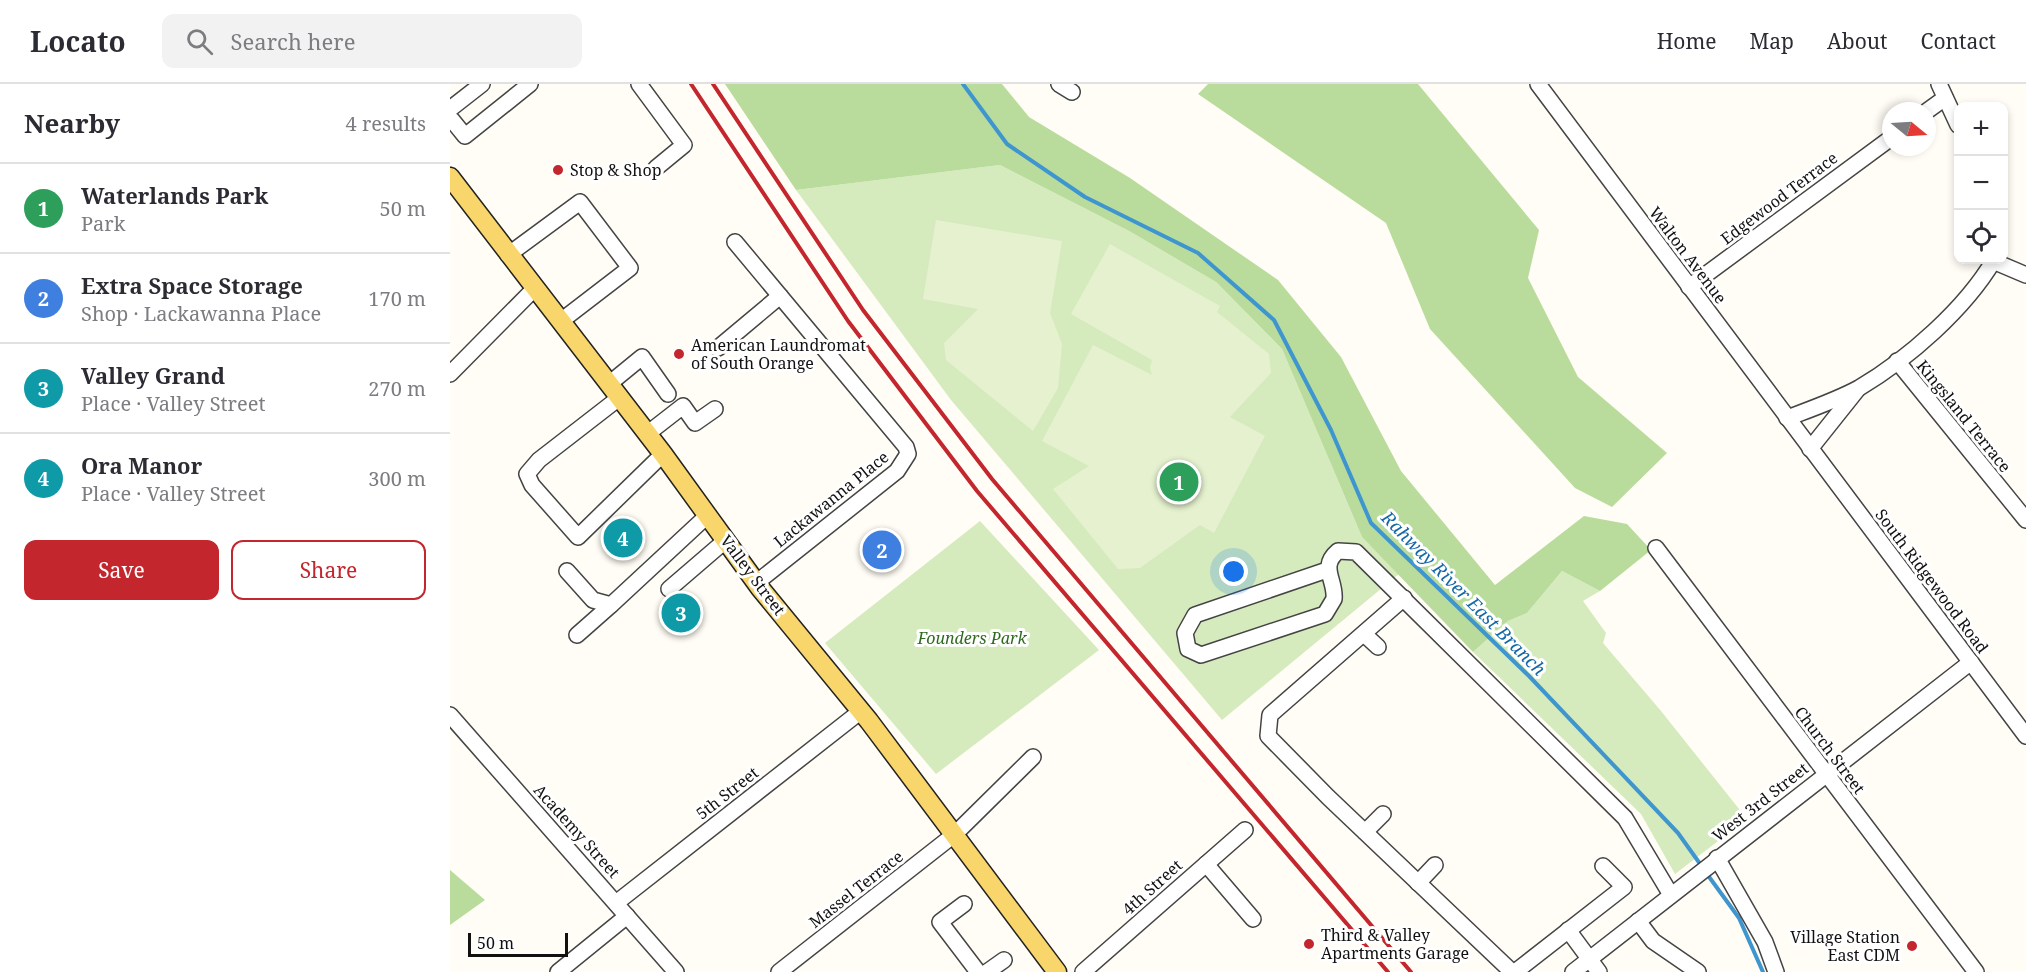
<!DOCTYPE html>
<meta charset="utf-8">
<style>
body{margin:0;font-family:"Noto Serif",serif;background:#f2f2f3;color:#2b2b33}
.controls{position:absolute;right:18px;top:18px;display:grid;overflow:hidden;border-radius:12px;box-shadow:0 3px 9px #0003}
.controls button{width:54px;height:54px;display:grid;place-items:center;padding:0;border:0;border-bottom:2px solid #e1e1e2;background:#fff;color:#2b2b33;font:30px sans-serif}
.compass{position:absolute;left:1432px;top:18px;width:54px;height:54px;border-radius:50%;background:#fff;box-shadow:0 3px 9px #0003;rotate:108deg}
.scale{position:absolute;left:18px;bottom:15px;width:100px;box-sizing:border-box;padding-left:6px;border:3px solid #111;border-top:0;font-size:16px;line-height:21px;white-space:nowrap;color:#111;-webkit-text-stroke:4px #fff;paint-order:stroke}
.you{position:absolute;left:784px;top:488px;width:21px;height:21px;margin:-15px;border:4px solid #fff;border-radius:50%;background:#1a73e8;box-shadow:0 0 0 9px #1a73e833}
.badge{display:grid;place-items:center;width:39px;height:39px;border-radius:50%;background:#c4262e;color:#fff;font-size:20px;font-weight:700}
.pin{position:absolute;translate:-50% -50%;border:3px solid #fff;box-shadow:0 2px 6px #0006}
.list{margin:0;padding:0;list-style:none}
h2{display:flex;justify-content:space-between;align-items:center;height:78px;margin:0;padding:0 24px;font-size:26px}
h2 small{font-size:20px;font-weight:400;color:#7c7c81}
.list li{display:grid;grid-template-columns:39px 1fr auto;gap:18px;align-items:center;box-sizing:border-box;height:90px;padding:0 24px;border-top:2px solid #e1e1e2}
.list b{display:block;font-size:22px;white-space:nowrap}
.list p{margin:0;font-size:20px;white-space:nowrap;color:#7c7c81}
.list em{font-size:20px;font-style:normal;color:#7c7c81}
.actions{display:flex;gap:12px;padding:18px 24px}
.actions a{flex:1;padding:14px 0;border:2px solid #c4262e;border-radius:12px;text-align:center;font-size:21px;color:#c4262e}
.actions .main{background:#c4262e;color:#fff}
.icon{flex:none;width:33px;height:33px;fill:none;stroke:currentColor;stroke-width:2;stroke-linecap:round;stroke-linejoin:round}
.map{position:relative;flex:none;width:1576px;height:888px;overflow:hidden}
header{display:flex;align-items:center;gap:36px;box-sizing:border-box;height:84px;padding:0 30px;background:#fff;border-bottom:2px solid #e1e1e2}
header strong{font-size:28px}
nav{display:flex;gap:33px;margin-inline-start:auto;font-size:21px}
.search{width:420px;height:54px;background:#f2f2f3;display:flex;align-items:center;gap:15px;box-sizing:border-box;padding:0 21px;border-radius:12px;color:#7c7c81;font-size:22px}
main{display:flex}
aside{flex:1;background:#fff}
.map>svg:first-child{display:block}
.green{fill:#d5ebbd}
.forest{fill:#b9dc9c}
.pitch{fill:#e6f2cf}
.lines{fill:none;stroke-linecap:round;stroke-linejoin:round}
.stream{stroke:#3f96cf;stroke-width:4}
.minor-casing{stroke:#444;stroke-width:18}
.major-casing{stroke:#222;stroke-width:21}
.minor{stroke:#fff;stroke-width:15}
.major{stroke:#f9d66b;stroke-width:18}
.rail{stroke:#c4262e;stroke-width:4}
.poi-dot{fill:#c4262e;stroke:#fff;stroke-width:2}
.labels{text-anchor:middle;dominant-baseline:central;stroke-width:6;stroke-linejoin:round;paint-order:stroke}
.poi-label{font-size:16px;fill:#111;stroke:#fff;text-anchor:start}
.street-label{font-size:16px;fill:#111;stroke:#fff}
.park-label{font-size:16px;font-style:italic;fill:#2f6b1f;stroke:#fff}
.water-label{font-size:18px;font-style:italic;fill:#1768a6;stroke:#fff}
</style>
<header>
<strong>Locato</strong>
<div class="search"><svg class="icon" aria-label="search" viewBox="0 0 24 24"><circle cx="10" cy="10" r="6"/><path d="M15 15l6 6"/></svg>Search here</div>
<nav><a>Home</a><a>Map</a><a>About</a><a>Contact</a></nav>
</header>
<main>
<aside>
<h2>Nearby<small>4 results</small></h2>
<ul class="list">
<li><span class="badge" style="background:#2e9e5b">1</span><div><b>Waterlands Park</b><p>Park</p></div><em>50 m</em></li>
<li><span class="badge" style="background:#3f7fe0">2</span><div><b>Extra Space Storage</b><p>Shop · Lackawanna Place</p></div><em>170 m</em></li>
<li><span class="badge" style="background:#0f9aa8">3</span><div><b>Valley Grand</b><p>Place · Valley Street</p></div><em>270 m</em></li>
<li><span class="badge" style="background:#0f9aa8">4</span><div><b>Ora Manor</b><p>Place · Valley Street</p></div><em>300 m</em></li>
</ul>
<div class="actions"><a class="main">Save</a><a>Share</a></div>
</aside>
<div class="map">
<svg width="1576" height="888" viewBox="0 0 1576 888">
<rect width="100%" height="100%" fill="#fffdf5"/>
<g class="green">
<polygon points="550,81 679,147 766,198 832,265 912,453 949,490 772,636 501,316 346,106"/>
<polygon points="530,437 649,566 486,690 375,559"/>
<polygon points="1112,487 1150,507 1133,517 1156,549 1153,559 1211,627 1297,735 1225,790 1191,730 1023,568 1058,537 1077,529"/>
</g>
<g class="forest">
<polygon points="275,0 552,0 579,33 680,94 828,196 891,273 951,387 1045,501 1134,432 1177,440 1201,466 1150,507 1112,487 1077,529 1058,537 1023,568 912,453 832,265 766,198 679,147 550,81 346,106"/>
<polygon points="758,0 968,0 1089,146 1078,194 1128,293 1217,369 1162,423 1125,404 980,245 936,139 748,10"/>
<polygon points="0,786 35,816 0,841"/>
</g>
<g class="pitch">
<polygon points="486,136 612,157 600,229 612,260 608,304 583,347 496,276 494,259 528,225 473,215"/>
<polygon points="660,160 770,222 767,228 819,270 821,289 780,333 815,352 764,449 750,441 690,484 668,485 603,405 639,382 592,357 643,261 702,291 700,284 702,276 621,230"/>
</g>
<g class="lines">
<g class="stream">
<polyline points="513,0 557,60 635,113 748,169 824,236 881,346 921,439 1079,592 1228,749 1253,784"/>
<polyline points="1257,790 1289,834 1313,888"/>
</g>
<defs>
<g id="minor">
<polyline points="189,0 234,61 206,84"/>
<polyline points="609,0 622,8"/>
<polyline points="1088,0 1576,652"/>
<polyline points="1489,0 1508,41"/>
<polyline points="0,25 32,0"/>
<polyline points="1477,27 1495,14"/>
<polyline points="2,36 15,52 80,0"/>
<polyline points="285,158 456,363 458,370 447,387 306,499"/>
<polyline points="58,171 130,118 180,184 111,237"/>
<polyline points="1543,177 1576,191"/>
<polyline points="1239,203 1441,54"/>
<polyline points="268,264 330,212"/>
<polyline points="1447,277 1576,436"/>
<polyline points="0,290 85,204"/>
<polyline points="159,300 192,273 218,310"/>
<polyline points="169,314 89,376 77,390 82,401 128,453 213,370"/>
<path d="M1337,334C1361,325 1387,316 1409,304C1458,275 1515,225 1544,176"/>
<polyline points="197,350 233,322 245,339 265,325"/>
<polyline points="1360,365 1407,306"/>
<polyline points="1206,464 1526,888"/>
<path d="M877,486L745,531L735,549L738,565L751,571L875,530L884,515C886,496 869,483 888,467L906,468L1175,734L1221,811"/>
<polyline points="117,487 143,516 161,521 258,431"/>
<polyline points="219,505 276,456"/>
<polyline points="954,514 820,631 818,652 878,713 1062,888"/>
<polyline points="914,550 928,563"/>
<polyline points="127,551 161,521"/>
<polyline points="0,631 226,888"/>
<polyline points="915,748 933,730"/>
<polyline points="1267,774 1315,858 1326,888"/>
<polyline points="756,780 803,835"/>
<polyline points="968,799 985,781"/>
<polyline points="166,819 411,627"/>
<polyline points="514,820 490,838 528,888"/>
<polyline points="1188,837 1203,857 1248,888"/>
<polyline points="1118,846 1149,888"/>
<polyline points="108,888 177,832"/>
<polyline points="329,888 505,750 583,673"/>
<polyline points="537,888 554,876"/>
<polyline points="633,888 795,746"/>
<polyline points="1065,888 1174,803 1153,782"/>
<polyline points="1123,888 1521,578"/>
</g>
<polyline id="major" points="0,93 213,370 310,504 419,637 607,888"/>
</defs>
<use href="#minor" class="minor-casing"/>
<use href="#major" class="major-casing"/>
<use href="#minor" class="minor"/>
<use href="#major" class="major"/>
<g class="rail">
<polyline points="241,0 398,237 527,407 938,888"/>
<polyline points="263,0 413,226 542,395 961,888"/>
</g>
</g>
<g class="poi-dot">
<circle cx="108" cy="86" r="6"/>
<circle cx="229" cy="270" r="6"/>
<circle cx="859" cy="860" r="6"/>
<circle cx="1462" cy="862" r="6"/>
</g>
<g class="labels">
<g class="poi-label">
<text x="120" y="86">Stop &amp; Shop</text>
<text x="241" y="261">American Laundromat<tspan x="241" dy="18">of South Orange</tspan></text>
<text x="871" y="851">Third &amp; Valley<tspan x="871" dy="18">Apartments Garage</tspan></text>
<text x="1450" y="853" text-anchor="end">Village Station<tspan x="1450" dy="18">East CDM</tspan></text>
</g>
<g class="street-label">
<text transform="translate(1329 114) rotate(-37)">Edgewood Terrace</text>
<text transform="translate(1238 171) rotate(53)">Walton Avenue</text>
<text transform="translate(1514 332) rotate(51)">Kingsland Terrace</text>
<text transform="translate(381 415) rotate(-39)">Lackawanna Place</text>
<text transform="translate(303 491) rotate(53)">Valley Street</text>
<text transform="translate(1482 497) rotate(53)">South Ridgewood Road</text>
<text transform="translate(1380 666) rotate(53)">Church Street</text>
<text transform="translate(277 709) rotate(-38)">5th Street</text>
<text transform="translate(1310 718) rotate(-38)">West 3rd Street</text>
<text transform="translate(127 747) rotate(48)">Academy Street</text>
<text transform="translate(702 803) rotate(-42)">4th Street</text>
<text transform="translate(406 805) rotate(-38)">Massel Terrace</text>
</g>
<g class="park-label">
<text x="522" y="554">Founders Park</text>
</g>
<g class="water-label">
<text transform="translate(1014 509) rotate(45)">Rahway River East Branch</text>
</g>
</g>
</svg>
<div class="controls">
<button>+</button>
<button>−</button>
<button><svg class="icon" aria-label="locate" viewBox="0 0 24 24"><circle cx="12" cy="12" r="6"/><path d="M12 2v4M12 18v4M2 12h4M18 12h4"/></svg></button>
</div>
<svg class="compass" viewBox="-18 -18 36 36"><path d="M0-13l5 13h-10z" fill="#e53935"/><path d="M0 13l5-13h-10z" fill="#7c7c81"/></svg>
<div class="scale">50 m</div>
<div class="you"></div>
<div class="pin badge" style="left:729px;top:398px;background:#2e9e5b">1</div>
<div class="pin badge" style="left:432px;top:466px;background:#3f7fe0">2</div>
<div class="pin badge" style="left:231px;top:529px;background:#0f9aa8">3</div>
<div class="pin badge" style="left:173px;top:454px;background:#0f9aa8">4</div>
</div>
</main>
